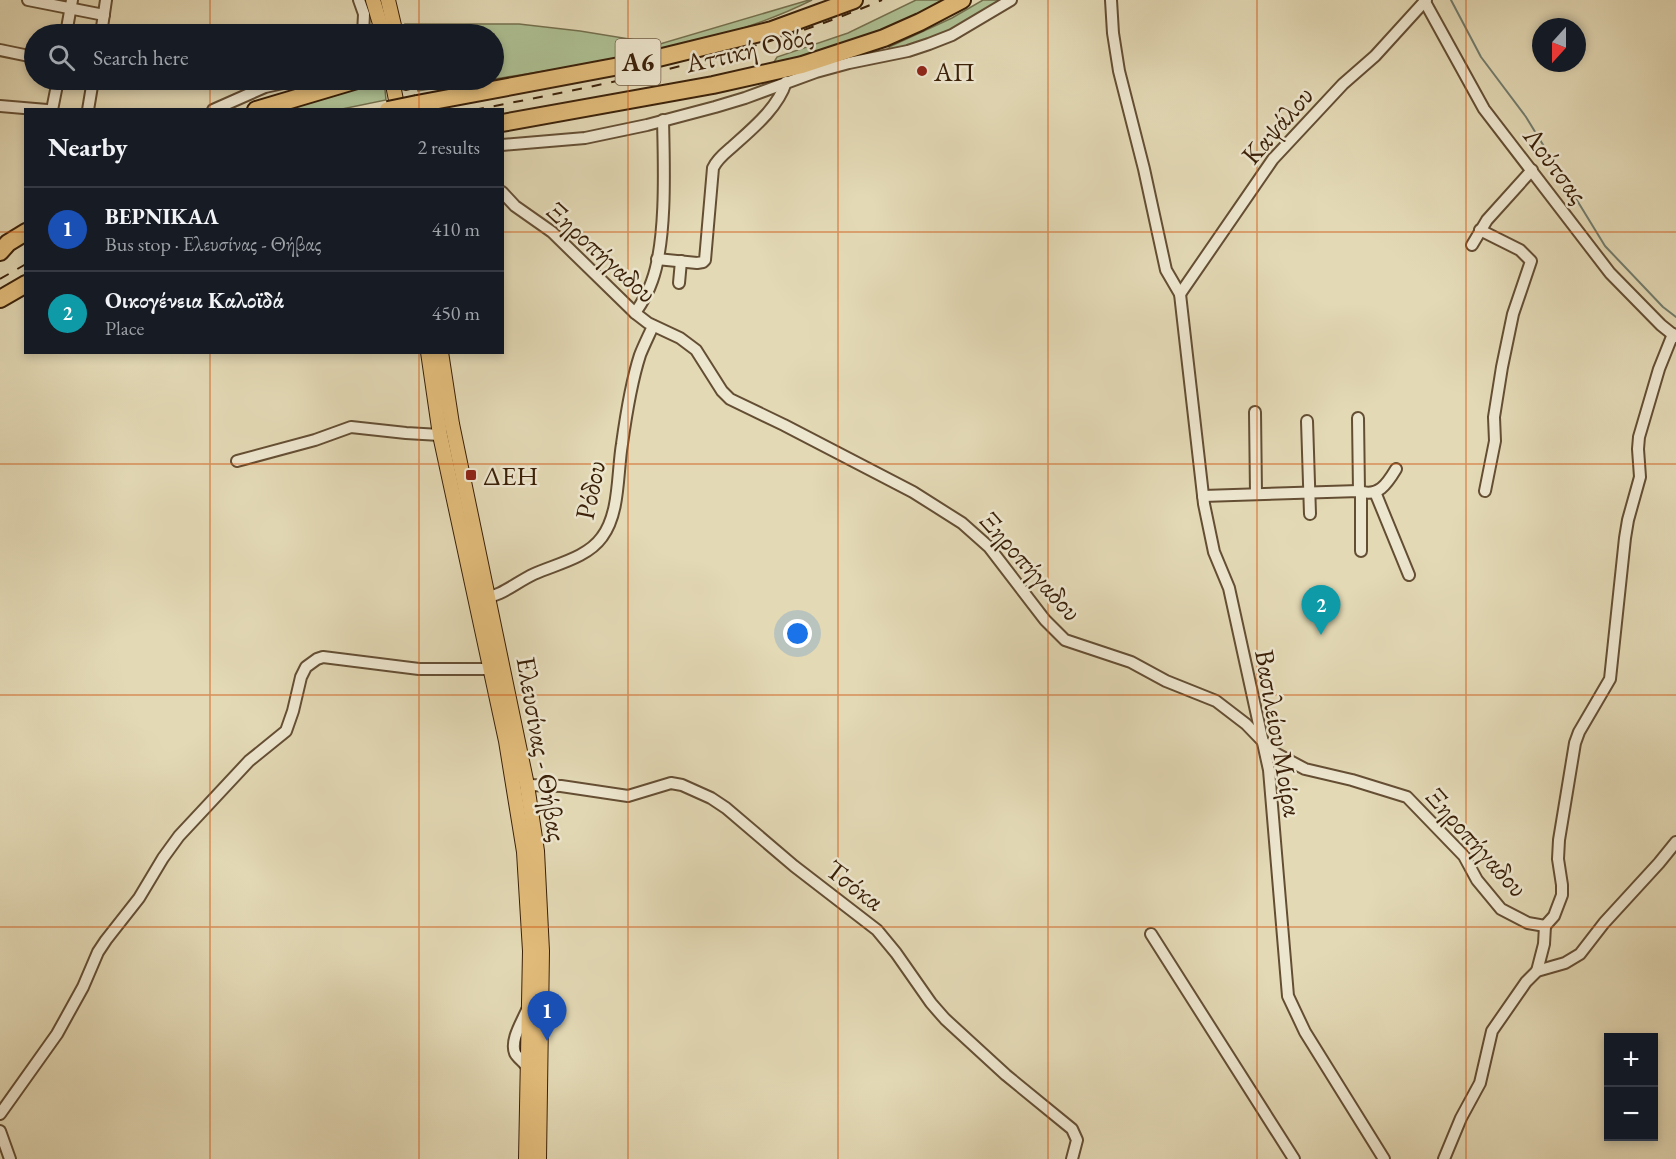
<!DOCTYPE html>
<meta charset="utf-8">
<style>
body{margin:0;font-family:"EB Garamond",serif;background:#20242c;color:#f1f3f6}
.controls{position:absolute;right:18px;bottom:18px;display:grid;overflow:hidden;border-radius:0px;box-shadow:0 3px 9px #0003}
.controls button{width:54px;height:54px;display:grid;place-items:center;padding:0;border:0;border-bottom:2px solid #363941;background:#171b24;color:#f1f3f6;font:30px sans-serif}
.compass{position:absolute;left:1532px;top:18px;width:54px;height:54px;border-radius:50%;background:#171b24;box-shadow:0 3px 9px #0003;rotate:201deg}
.you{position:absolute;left:798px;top:634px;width:21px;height:21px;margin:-15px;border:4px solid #fff;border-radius:50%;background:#1a73e8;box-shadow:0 0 0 9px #1a73e833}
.badge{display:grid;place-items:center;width:39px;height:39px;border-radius:50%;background:#b45309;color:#fff;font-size:20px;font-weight:700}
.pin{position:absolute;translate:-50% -50px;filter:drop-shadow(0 2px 3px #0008)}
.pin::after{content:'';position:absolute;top:32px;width:21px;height:18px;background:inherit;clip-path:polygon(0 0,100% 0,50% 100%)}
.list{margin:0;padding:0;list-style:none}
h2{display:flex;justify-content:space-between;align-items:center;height:78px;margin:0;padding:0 24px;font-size:26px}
h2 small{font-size:20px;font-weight:400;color:#9ea1a6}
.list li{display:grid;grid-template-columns:39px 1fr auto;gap:18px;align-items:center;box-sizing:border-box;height:84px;padding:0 24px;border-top:2px solid #363941}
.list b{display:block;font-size:22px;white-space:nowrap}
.list p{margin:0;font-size:20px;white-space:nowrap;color:#9ea1a6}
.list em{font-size:20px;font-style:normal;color:#9ea1a6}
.icon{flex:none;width:33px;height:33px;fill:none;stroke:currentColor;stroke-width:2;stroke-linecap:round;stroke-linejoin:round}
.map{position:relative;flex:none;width:1676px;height:1159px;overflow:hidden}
.search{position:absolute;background:#171b24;box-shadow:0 3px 9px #0003;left:24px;top:24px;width:480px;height:66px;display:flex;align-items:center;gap:15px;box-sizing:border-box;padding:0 21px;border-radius:33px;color:#9ea1a6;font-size:22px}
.panel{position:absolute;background:#171b24;box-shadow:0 3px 9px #0003;left:24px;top:108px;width:480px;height:246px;border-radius:0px}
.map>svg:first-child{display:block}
.green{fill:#adc093;stroke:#74704e;stroke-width:1.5}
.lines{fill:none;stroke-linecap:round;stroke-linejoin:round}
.stream{stroke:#717c6e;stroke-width:2}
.minor-casing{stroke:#644e33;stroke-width:14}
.major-casing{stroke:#3a2008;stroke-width:16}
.highway-casing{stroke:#3a2008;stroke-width:20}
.minor{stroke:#ede6cf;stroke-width:10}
.major{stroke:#e2bc7a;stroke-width:14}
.highway{stroke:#e2bc7a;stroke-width:16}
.rail{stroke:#3a2008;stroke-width:2;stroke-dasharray:10 10;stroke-linecap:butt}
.highway-bridge-casing{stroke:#3a2008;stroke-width:20;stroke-linecap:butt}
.highway-bridge{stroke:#e2bc7a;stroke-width:16}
.grid{fill:none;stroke:#ce500b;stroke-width:1.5;stroke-opacity:0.55}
.poi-dot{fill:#8f2418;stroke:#ede6cf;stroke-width:2}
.labels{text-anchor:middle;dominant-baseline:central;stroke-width:5;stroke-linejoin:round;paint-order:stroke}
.shield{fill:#ede6cf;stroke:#705b44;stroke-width:1.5}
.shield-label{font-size:26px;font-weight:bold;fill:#3a2008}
.street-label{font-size:27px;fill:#3a2008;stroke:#ede6cf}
.poi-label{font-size:27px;fill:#3a2008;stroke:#ede6cf;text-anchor:start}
</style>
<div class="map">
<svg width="1676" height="1159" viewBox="0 0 1676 1159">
<rect width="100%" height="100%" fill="#e3d9b5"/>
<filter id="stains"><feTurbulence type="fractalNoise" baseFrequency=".00333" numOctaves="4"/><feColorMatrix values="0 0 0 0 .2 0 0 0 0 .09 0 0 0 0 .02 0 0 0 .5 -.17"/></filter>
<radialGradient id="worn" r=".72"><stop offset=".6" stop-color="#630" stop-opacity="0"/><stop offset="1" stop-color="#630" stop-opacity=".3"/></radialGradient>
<g class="green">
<path d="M809,0H812C716,48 599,62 494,79V34H406L405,24H519L580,31L660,44Z"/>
<path d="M916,0H943C893,32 832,49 775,64L774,62L777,57L848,33Z"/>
<path d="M983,0H1001C977,16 918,51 890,49L889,47L952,18Z"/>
<polygon points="379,80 384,80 386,100 342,109 277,110"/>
<polygon points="415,80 489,80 418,91"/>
</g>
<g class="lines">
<polyline class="stream" points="1451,0 1481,57 1526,117 1605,246 1663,307 1676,317"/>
<defs>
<g id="minor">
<polyline points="28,0 104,15"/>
<polyline points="359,0 364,14 363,34"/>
<polyline points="1111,0 1113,33 1119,71 1144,169 1166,270 1180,294 1204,504 1214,552 1229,588 1269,770 1288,996 1305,1032 1384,1159"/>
<polyline points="1425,2 1484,109 1610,273 1661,325 1676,337"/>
<polyline points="66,34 72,0"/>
<polyline points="101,34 106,0"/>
<polyline points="0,50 34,57"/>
<polyline points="0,106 47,110"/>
<polyline points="52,110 58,80"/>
<polyline points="88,110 93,80"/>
<polyline points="213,110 265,87 297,80"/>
<polyline points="502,145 585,138 647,125 715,107 745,98 816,72 849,63 908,51 929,44 952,35 1011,0"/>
<polyline points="502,192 515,206 552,232 635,313 648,323 680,338 696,350 722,391 730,399 784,425 913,492 962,523 989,547 1045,620 1065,640 1131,662 1166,681 1216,701 1246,724 1273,752 1305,769 1352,780 1407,797 1464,856 1477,880 1501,909 1528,923 1545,926"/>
<polyline points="1480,230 1520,250 1531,261 1513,314 1502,367 1494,417 1495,441 1485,491"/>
<polyline points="1472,245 1487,220 1532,170"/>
<path d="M657,259L697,263L703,262L705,260L713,168C717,159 725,153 732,147C752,129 778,108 786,82"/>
<polyline points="679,283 681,261"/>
<polyline points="1180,294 1273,159 1343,84 1375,56 1426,0"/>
<path d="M635,313C642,303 648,293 652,281C667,240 664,164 663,120"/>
<polyline points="1255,412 1256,494"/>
<polyline points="1358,418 1359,491"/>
<polyline points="1307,421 1310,514"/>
<polyline points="237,461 315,440 351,427 406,433 440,435"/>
<polyline points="1375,492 1409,575"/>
<path d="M1203,496L1359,491C1378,498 1387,484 1396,469"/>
<polyline points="1361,551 1361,493"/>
<path d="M481,599C502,596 515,583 534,574C556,564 587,558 602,537C620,513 617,474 622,444C626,415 631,383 640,355C644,345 649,335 653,326"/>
<polyline points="527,785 561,786 628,796 671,783 682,785 711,798 726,808 794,866 877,930 896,953 931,1003 945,1019 1006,1075 1072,1129 1077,1140 1072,1159"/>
<polyline points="1545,926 1554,916 1562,895 1562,885 1558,859 1559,840 1575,743 1579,732 1610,679 1625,538 1628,520 1640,477 1638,449 1639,437 1659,369 1673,334"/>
<polyline points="1151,934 1294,1159"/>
<polyline points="1537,971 1544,944 1545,926"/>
<path d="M527,1010C522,1022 510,1040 515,1053C518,1059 525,1062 528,1069"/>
<polyline points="0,1114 57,1034 83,987 98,952 106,940 139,898 163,858 179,836 249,761 286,731 293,711 301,677 306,667 317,659 323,657 419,669 497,669"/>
<polyline points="0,1131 10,1159"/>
<polyline points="1444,1159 1461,1118 1480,1083 1492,1031 1526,982 1537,971 1565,963 1580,954 1604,923 1659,863 1676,842"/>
</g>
<g id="major">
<polyline points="373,0 383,34"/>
<polyline points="388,0 396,34"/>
<polyline points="392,80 398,110"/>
<polyline points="428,352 440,435 506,741 524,852 530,951 526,1159"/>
<polyline points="441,352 452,424 527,785 537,851 542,951 539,1159"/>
</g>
<g id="highway">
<polyline points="405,80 406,81"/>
<polyline points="417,104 646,61 772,30 854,0"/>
<polyline points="256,110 357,80"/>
<polyline points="502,123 713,85 802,65 884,38 920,22 962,0"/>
<polyline points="0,252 8,243 26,232"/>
<polyline points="0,299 26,284"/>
</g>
</defs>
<use href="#minor" class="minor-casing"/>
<use href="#major" class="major-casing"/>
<use href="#highway" class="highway-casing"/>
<use href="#minor" class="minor"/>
<use href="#major" class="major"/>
<use href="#highway" class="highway"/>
<g class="rail">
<path d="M474,110C613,83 751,56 882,0"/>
<polyline points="0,279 26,264"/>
</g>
<defs>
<polyline id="highway-bridge" points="388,110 417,104"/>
</defs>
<use href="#highway-bridge" class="highway-bridge-casing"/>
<use href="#highway-bridge" class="highway-bridge"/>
</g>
<path class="grid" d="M210,0V34M419,0V34M628,0V1159M838,0V1159M1048,0V1159M1257,0V1159M1466,0V1159M210,80V110M419,80V110M0,232H26M502,232H1676M210,352V1159M419,352V1159M0,464H1676M0,695H1676M0,927H1676"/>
<g class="poi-dot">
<circle cx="922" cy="71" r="6"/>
<rect x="465" y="469" width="12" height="12" rx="3"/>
</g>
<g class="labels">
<rect class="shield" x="615.5" y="39" width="45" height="46" rx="4.5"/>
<g class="shield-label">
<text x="638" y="62">Α6</text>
</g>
<g class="street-label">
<text transform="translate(749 49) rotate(-13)">Αττική Οδός</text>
<text transform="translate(1277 125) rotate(-49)">Καψάλου</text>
<text transform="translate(1556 165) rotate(53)">Λούτσας</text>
<text transform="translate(602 252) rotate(42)">Ξηροπήγαδου</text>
<text transform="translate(590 490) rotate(-78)">Ρόδου</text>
<text transform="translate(1031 566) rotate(48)">Ξηροπήγαδου</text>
<text transform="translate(1279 733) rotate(80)">Βασιλείου Μοίρα</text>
<text transform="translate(542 749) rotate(80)">Ελευσίνας - Θήβας</text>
<text transform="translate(1477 842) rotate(48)">Ξηροπήγαδου</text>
<text transform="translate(855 885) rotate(37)">Τσόκα</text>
</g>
<g class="poi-label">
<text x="934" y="71">ΑΠ</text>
<text x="483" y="475">ΔΕΗ</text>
</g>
</g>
<rect width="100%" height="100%" filter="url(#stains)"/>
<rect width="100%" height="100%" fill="url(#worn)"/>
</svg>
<div class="controls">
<button>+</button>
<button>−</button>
</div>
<svg class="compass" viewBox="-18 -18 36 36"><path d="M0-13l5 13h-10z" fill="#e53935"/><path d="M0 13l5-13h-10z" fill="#9ea1a6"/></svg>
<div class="you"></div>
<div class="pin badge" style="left:547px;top:1041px;background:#1a4fb4">1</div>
<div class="pin badge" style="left:1321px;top:635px;background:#0f9aa8">2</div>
<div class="search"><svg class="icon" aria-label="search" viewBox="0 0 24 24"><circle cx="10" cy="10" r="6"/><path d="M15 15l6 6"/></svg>Search here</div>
<section class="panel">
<h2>Nearby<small>2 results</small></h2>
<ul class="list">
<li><span class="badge" style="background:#1a4fb4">1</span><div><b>ΒΕΡΝΙΚΑΛ</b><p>Bus stop · Ελευσίνας - Θήβας</p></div><em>410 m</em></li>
<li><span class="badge" style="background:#0f9aa8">2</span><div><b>Οικογένεια Καλοϊδά</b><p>Place</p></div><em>450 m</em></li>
</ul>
</section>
</div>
